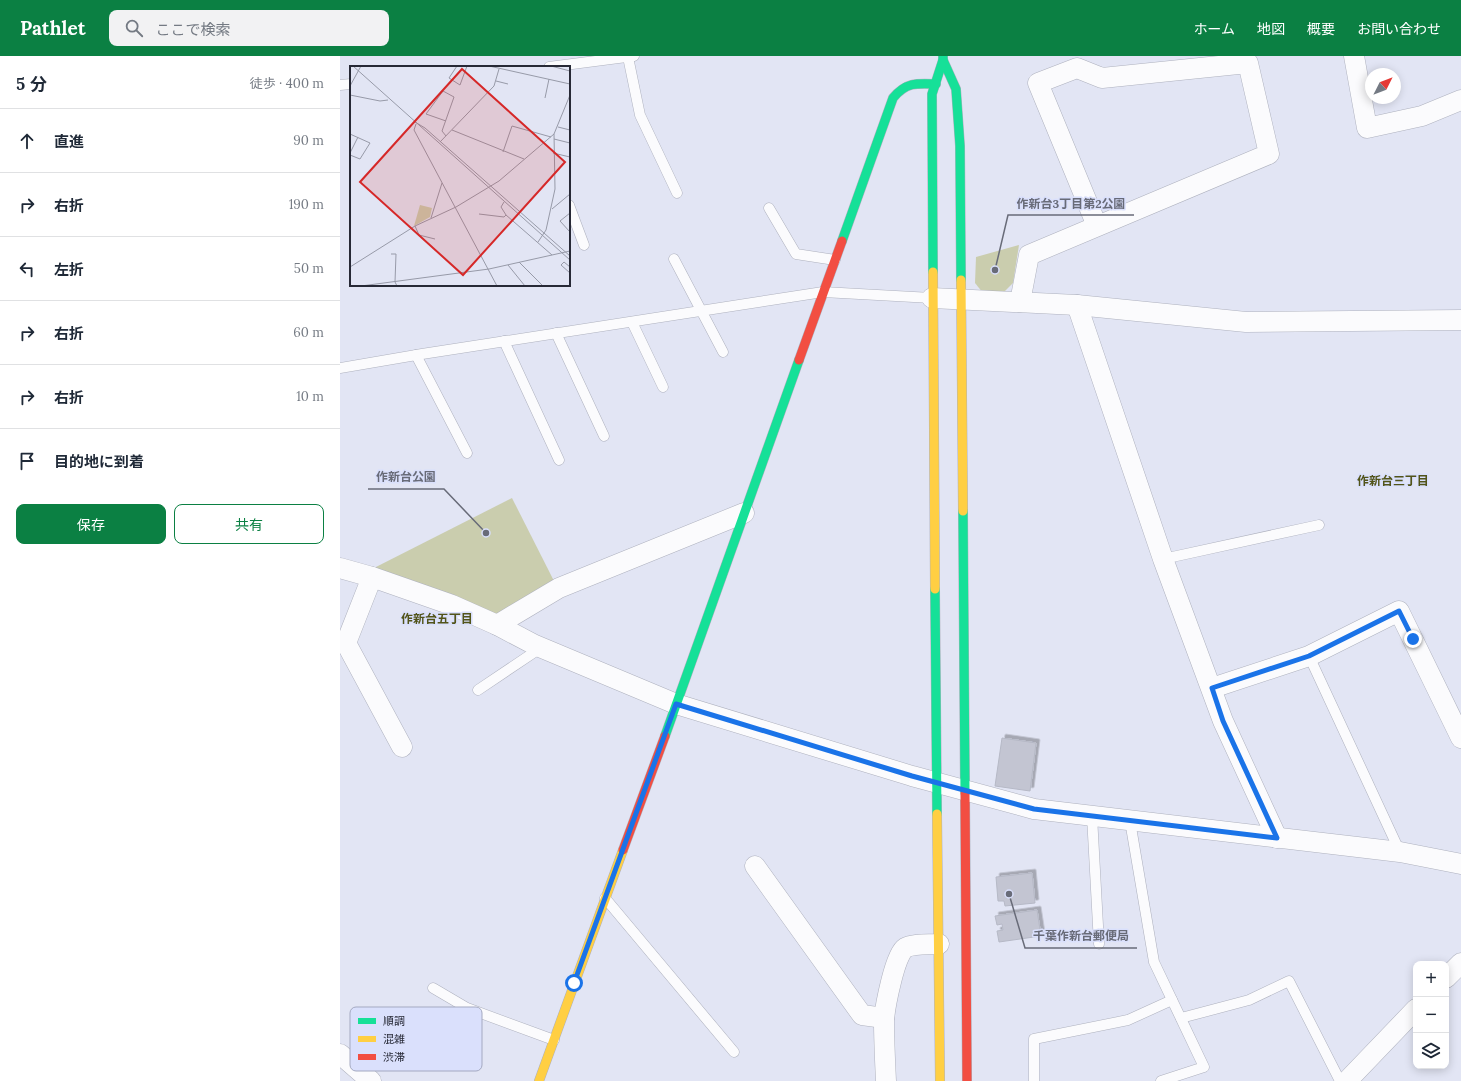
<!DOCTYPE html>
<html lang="ja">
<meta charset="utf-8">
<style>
body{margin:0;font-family:Lora,"Noto Sans JP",serif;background:#f2f2f3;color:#1f2937}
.controls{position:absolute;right:12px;bottom:12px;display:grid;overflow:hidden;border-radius:8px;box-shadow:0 2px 10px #0003}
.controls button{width:36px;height:36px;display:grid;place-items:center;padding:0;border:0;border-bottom:1px solid #e0e1e3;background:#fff;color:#1f2937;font:20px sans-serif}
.compass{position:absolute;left:1025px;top:12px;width:36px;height:36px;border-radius:50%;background:#fff;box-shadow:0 2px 10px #0003;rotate:48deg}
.stop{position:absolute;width:12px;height:12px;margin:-9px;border:3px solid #1a73e8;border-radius:50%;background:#fff}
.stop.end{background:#1a73e8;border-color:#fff;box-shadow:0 1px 4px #0008}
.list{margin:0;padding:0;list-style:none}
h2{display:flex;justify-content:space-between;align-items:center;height:52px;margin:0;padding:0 16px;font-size:17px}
h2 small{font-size:13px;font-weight:400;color:#747a83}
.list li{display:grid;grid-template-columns:26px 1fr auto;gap:12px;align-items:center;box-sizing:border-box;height:64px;padding:0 16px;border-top:1px solid #e0e1e3}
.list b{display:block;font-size:15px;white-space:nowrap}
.list em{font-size:13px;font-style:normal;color:#747a83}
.actions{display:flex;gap:8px;padding:12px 16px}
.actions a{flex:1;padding:9px 0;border:1px solid #0b8043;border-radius:8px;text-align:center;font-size:14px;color:#0b8043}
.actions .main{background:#0b8043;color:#fff}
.icon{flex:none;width:22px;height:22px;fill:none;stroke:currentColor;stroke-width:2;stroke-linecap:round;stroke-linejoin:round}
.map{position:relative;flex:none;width:1121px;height:1025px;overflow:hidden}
header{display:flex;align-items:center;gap:24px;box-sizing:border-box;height:56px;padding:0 20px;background:#0b8043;color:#fff}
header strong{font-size:19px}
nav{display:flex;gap:22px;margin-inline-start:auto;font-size:14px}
.search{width:280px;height:36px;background:#f2f2f3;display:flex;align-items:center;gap:10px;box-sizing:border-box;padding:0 14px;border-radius:8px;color:#747a83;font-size:15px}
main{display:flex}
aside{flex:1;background:#fff}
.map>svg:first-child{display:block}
.green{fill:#cacdae}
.building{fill:#c3c5d2;stroke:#b6b9c6;filter:url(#shadow)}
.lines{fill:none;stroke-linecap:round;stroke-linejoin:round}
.lane-casing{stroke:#aeb1be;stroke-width:11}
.street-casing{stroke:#aeb1be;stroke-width:21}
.fast-casing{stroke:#aeb1be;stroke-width:10}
.slow-casing{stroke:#aeb1be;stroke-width:10}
.jam-casing{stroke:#aeb1be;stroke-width:10}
.lane{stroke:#fbfbfd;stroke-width:10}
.street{stroke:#fbfbfd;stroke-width:20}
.fast{stroke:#16e098;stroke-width:9}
.slow{stroke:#ffcf43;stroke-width:9}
.jam{stroke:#f24e42;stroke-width:9}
.route{stroke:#1a73e8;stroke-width:5}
.labels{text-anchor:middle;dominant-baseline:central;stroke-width:3;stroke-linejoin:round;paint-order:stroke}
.neighbourhood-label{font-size:12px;font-weight:bold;fill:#525419;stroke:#dae0fc}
.inset-road{fill:none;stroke:#979aa8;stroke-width:1}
.view{fill:#d62828;fill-opacity:0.15;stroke:#d62828;stroke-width:2}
.inset-edge{fill:none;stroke:#272936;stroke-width:2}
.key{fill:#dae0fc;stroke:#a4a9c1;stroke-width:1}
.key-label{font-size:11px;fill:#272936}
.leader{fill:none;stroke:#686b78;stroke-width:1.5}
.callout-dot{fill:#686b78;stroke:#dae0fc;stroke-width:1.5}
.callout-label{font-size:12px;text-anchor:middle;font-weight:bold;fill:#686b78;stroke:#dae0fc;stroke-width:3;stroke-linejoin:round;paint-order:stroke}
</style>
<header>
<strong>Pathlet</strong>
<div class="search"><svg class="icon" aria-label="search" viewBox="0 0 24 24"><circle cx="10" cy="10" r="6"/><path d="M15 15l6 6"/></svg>ここで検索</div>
<nav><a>ホーム</a><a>地図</a><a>概要</a><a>お問い合わせ</a></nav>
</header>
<main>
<aside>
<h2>5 分<small>徒歩 · 400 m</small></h2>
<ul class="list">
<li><svg class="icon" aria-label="ahead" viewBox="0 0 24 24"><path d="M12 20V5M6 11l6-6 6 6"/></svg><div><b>直進</b></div><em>90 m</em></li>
<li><svg class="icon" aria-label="right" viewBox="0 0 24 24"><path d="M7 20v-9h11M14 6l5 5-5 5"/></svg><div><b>右折</b></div><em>190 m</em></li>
<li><svg class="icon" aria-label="left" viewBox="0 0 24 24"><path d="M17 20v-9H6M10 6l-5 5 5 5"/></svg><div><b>左折</b></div><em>50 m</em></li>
<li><svg class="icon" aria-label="right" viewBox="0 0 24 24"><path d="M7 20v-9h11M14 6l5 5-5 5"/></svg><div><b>右折</b></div><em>60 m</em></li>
<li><svg class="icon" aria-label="right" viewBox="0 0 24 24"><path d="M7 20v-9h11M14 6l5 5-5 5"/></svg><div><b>右折</b></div><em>10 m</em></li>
<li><svg class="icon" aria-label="arrive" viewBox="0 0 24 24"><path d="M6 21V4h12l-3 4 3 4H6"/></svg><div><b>目的地に到着</b></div></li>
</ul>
<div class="actions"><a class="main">保存</a><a>共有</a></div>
</aside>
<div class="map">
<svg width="1121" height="1025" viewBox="0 0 1121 1025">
<defs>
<filter id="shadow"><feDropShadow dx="3.5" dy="-3.5" stdDeviation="0" flood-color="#0004"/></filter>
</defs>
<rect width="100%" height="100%" fill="#e2e5f4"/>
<g class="green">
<polygon points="679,189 673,227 665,235 643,237 635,227 636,201"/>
<polygon points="172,442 215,527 158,558 149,559 32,513"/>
</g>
<g class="building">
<polygon points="662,682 696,687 690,735 655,730"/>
<polygon points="692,817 695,847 665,850 664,845 658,845 656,821"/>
<polygon points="697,854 701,880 659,886 657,875 663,874 662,868 657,869 655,860"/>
</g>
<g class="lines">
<defs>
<g id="lane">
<polyline points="288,1 300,59 337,137"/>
<polyline points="209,11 294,0"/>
<polyline points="0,29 11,28"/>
<polyline points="229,149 244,189"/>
<polyline points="429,152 456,198 495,204"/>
<polyline points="334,203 383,296"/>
<polyline points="292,266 323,331"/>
<polyline points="216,277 264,380"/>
<polyline points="164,285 219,404"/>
<polyline points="76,299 127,397"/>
<polyline points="0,312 82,298 483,236 592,242"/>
<polyline points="823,503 979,469"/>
<polyline points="969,600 1060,796"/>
<polyline points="138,634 202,591"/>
<polyline points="752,760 759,888"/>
<polyline points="790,765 814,906 864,1011 821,1025"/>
<polyline points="265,842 394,996"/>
<polyline points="93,932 127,952 214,984"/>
<polyline points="841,962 909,944 949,925 1000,1025"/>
<polyline points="694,1025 694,983 788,964 832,944"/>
</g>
<g id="street">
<polyline points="1014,0 1027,72 1082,60 1121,44"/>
<polyline points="592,242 737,249 906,266 1121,264"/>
<polyline points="680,246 689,199 929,98 908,7 762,22 737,12 698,27 757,170"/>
<polyline points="737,249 823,503 883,665 937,782"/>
<polyline points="0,512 32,521 112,549 157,569 195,589 336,648 572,720 694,753 1060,796 1121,808"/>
<polyline points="32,521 6,587 62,691"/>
<polyline points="157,569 219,532 404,457"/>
<polyline points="872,632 969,600 1059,555 1121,682"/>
<polyline points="415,810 522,959 544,962"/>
<polyline points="1106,922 1121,907"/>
<polyline points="0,998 31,1025"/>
<path d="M546,1025C545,1005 544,984 544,964C545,951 555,898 565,892C574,887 589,889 599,888"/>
<polyline points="1007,1025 1076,953"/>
</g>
<g id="fast">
<polyline points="603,4 616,33 620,90 621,224"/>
<path d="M502,185L553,42C566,26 577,27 596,28"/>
<polyline points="593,216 592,38 603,4 603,0"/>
<polyline points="623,455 625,737"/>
<polyline points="595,533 597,758"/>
<polyline points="325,680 459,304"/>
</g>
<g id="slow">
<polyline points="593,216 595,533"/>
<polyline points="621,224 623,455"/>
<polyline points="597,758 600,1025"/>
<polyline points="199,1025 283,794"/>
</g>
<g id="jam">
<polyline points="459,304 502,185"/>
<polyline points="625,737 627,1025"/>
<polyline points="283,794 325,680"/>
</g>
</defs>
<use href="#lane" class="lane-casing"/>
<use href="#street" class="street-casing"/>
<use href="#fast" class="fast-casing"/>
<use href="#slow" class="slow-casing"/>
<use href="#jam" class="jam-casing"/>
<use href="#lane" class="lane"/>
<use href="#street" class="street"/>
<use href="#fast" class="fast"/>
<use href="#slow" class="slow"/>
<use href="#jam" class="jam"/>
</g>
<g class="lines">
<polyline class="route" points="234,927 336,648 572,720 694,753 937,782 883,665 872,632 969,600 1059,555 1073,583"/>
</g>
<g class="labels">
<g class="neighbourhood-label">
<text x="1053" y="424">作新台三丁目</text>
<text x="97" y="562">作新台五丁目</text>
</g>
</g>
<g transform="translate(10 10)">
<rect width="220" height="220" fill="#e2e5f4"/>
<path d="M70,139L82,142L80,151L64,160Z" fill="#cacdae"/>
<path class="inset-road" d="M3,0L220,194M107,0L99,12L110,19L117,0M139,0L220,18M201,0L220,5M146,15L158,18M0,20L11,0M0,29L30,35L38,34M195,32L199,13M96,55L76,48L93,25L104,31L92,65L96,70M65,56L75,62L220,190M66,58L64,64L147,220M208,61L220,64M102,64L174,93M0,68L20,77L10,93L0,89M204,73L220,77M90,76L144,20L149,3M153,86L162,60L201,71M0,87L8,71M203,87L220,91M154,136L151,141L156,149L202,189M202,143L220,128M220,147L210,155L220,166M129,148L154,151L156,149M81,152L92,117M65,160L69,169L85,173M188,176L196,164L205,123L204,68M41,188H46L45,216L47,220M169,196L193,220M158,199L175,220M0,201L65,160L106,141L149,115L204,68L220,29M220,201L214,196L211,199L220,207M11,220L139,203L220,185"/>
<path class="view" d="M112,3L215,96L113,209L10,116Z"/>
<rect width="220" height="220" class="inset-edge"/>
</g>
<rect x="10" y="951" width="132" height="64" rx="6" class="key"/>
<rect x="18" y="962" width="18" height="6" fill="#16e098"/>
<rect x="18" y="980" width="18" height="6" fill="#ffcf43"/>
<rect x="18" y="998" width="18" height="6" fill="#f24e42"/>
<g class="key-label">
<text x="43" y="969">順調</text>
<text x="43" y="987">混雑</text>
<text x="43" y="1005">渋滞</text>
</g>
<path class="leader" d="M655 214L668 159H794M146 477L104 433H28M669 838L685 892H797"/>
<g class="callout-dot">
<circle cx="655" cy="214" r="4"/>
<circle cx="146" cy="477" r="4"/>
<circle cx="669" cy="838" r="4"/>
</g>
<g class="callout-label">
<text x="731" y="152">作新台3丁目第2公園</text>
<text x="66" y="425">作新台公園</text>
<text x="741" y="884">千葉作新台郵便局</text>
</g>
</svg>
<div class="controls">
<button>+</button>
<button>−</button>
<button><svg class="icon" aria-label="layers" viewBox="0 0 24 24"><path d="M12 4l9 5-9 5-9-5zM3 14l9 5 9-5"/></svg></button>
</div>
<svg class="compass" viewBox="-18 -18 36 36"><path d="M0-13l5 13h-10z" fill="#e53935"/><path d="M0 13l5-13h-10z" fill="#747a83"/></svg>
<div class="stop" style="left:234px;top:927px"></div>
<div class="stop end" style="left:1073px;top:583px"></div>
</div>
</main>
